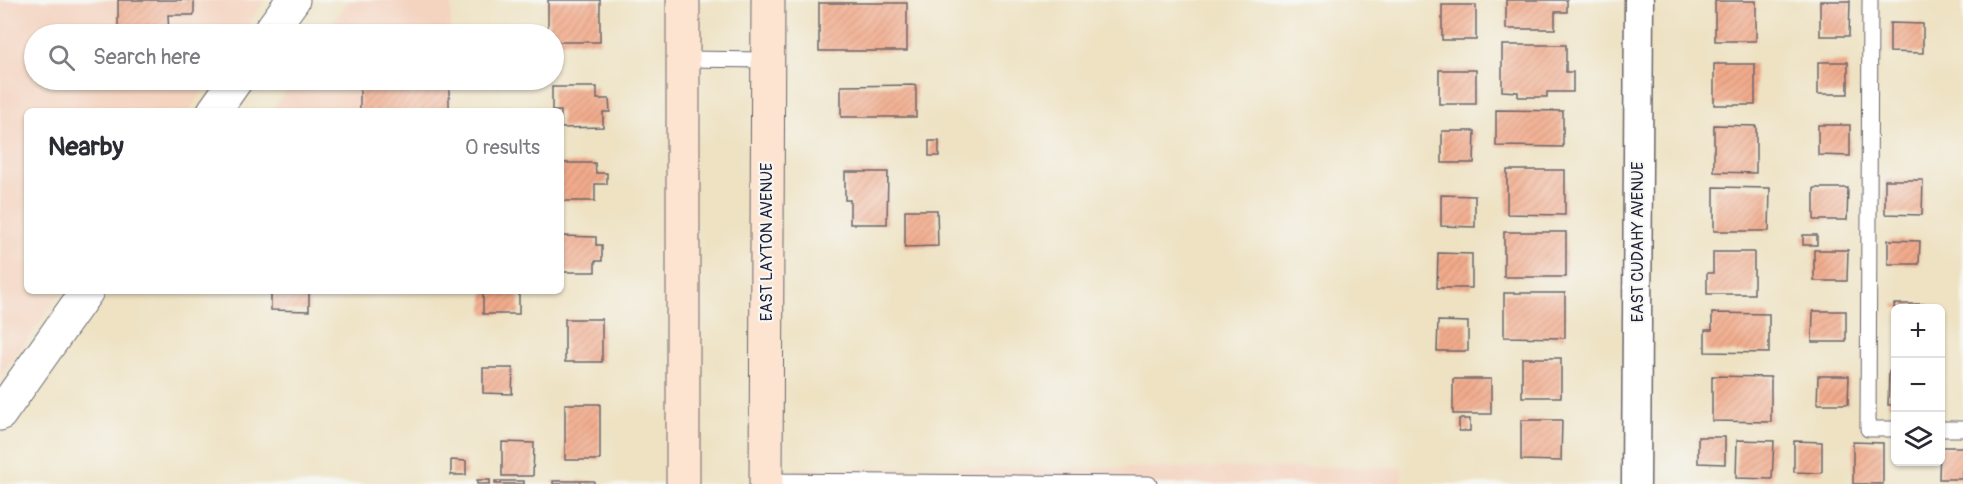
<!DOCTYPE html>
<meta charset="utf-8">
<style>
body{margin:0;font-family:Pangolin,sans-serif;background:#f7f7f7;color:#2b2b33}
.controls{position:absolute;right:18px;bottom:18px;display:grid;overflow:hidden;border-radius:9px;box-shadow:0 2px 4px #0004}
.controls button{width:54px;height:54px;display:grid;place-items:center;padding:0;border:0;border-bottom:2px solid #e1e1e2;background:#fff;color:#2b2b33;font:30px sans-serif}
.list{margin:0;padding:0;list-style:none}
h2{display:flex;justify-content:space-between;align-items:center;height:78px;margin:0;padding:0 24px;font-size:26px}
h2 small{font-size:20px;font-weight:400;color:#7c7c81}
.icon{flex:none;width:33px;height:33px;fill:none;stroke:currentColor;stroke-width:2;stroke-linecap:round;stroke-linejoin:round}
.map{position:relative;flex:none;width:1963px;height:484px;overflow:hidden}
.search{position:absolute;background:#fff;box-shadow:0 2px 4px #0004;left:24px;top:24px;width:540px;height:66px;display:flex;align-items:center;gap:15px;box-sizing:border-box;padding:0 21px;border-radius:33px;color:#7c7c81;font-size:22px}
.panel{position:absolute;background:#fff;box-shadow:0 2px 4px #0004;left:24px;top:108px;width:540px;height:186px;border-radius:9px}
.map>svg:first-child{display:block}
.built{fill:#f4d3bf}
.building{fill:url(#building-hatch)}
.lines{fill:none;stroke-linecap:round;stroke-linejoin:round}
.service-casing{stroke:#69656b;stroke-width:17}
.minor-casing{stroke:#69656b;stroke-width:31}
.tertiary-casing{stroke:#69656b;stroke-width:35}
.secondary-casing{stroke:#69656b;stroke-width:35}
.service{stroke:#fff;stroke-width:15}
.minor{stroke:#fff;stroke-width:28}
.tertiary{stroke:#fff;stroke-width:33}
.secondary{stroke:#fde4d1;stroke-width:33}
.labels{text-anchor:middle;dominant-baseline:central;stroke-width:4.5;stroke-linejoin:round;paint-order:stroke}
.street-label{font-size:16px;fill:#22223b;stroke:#f6f6f2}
</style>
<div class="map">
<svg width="1963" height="484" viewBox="0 0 1963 484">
<defs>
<pattern id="building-hatch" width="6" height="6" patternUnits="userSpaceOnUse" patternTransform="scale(1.5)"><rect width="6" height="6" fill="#f2ab8b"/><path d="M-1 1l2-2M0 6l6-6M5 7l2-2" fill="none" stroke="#cf9379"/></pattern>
</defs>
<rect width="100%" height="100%" fill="#f6f6f2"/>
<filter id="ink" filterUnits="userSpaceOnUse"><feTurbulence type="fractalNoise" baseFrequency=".0167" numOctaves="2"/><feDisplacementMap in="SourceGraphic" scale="12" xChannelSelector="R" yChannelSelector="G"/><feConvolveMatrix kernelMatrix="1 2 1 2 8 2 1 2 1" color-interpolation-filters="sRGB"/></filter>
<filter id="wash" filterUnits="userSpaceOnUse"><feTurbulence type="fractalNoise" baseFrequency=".008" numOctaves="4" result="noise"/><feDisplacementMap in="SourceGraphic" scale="24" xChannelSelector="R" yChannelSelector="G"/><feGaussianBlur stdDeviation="1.35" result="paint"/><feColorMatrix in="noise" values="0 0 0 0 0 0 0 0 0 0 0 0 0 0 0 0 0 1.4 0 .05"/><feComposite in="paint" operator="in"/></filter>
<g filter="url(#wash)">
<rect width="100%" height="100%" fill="#eee2c3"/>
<g class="built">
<polygon points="0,0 265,0 241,34 34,34 34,80 211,80 189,111 27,111 27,291 62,291 0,377"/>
<polygon points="349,0 451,0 451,34 325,34"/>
<polygon points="294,80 451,80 452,111 272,111"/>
<polygon points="1402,467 1402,484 794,484 794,469"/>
</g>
<g id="blocks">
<g class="building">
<polygon points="118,0 194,0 194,15 168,15 169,34 118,34"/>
<polygon points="548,0 600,0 600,42 554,42 554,34 548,34"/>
<polygon points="1506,0 1567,0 1567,12 1555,12 1555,29 1506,29"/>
<rect x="1715" y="1" width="41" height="40"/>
<polygon points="1820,1 1850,1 1849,36 1820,36"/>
<rect x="819" y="3" width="88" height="48"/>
<rect x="1442" y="5" width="34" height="35"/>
<polygon points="1890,23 1923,24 1923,53 1890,52"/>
<polygon points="1502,45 1566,45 1566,72 1573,72 1573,92 1547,92 1547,97 1518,97 1518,92 1502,91"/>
<rect x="1818" y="62" width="30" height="32"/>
<rect x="1714" y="64" width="41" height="41"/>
<rect x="1439" y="70" width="37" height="34"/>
<rect x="360" y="80" width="89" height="31"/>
<polygon points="916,85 916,117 841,117 841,86"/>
<polygon points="552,87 597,87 597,99 609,99 610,112 603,112 603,127 561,128 561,111 552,111"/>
<polygon points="1496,110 1563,111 1563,147 1496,146"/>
<polygon points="1714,125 1756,126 1756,173 1714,172"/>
<polygon points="1818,125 1850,125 1850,156 1818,155"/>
<polygon points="1442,131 1475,131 1474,163 1442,163"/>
<rect x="929" y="141" width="10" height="15"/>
<polygon points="561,163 595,163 596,173 607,173 607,184 595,184 595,201 561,201"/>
<polygon points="1507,170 1565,170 1565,215 1507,214"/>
<polygon points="845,172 888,172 887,224 850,224 850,200 845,200"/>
<polygon points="1885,180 1923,180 1922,215 1885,214"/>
<polygon points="1714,187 1770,188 1769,231 1714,231"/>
<polygon points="1814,188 1848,188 1847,220 1814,220"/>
<polygon points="1441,195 1475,196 1475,227 1441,226"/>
<polygon points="905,210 937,210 938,246 905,247"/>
<rect x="1504" y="232" width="62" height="45"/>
<rect x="1803" y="235" width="14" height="10"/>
<polygon points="561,236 596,237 596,245 602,245 602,261 595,261 595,272 561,272"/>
<polygon points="1888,240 1920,241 1919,264 1888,264"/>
<polygon points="1814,250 1848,250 1847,281 1814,281"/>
<polygon points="1713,252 1754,252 1754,294 1707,294 1707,273 1713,273"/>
<polygon points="1438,253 1472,254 1472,288 1437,288"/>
<polygon points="271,291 309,291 309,311 271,310"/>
<rect x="483" y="291" width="36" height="23"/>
<polygon points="1504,293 1565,293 1565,338 1504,337"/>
<rect x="1894" y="304" width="30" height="4"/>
<polygon points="1813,311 1846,311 1846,342 1812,342"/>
<polygon points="1712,313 1769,314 1769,353 1705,352 1705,330 1712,330"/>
<rect x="565" y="319" width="37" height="43"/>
<polygon points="1438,321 1468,322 1468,351 1437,351"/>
<rect x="1522" y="358" width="39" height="39"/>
<polygon points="483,368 513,368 512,394 483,393"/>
<polygon points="1889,371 1896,371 1896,405 1888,405"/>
<polygon points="1712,376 1771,377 1771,422 1712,421"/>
<polygon points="1818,376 1849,376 1848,404 1817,404"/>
<rect x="1453" y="379" width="38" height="35"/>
<rect x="565" y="404" width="35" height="56"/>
<rect x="1459" y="419" width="11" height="12"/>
<polygon points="1521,420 1562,420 1561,461 1521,460"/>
<polygon points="1698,437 1725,437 1725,464 1698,463"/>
<polygon points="1737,440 1774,441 1772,479 1736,478"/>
<polygon points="1794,441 1822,442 1822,473 1794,472"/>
<polygon points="502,442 534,443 533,476 502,476"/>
<polygon points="1853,442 1883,443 1883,484 1853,484"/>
<polygon points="1940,447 1963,447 1963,479 1939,479"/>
<polygon points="451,460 466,461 466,475 451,475"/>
<rect x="477" y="480" width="13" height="4"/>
<rect x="495" y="481" width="29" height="3"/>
<rect x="553" y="481" width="41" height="3"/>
</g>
</g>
</g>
<g filter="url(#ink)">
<use href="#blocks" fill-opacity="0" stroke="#69656b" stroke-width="1.5"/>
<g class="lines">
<defs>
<g id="service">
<polyline points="1870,0 1868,429 1896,429"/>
<polyline points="683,59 768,60"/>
<polyline points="1940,429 1963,429"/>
<polyline points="766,481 1149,484"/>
</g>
<polyline id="minor" points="1636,484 1639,0"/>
<g id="tertiary">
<polyline points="268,34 293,0"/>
<polyline points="214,111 236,80"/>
<polyline points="0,414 87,291"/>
</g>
<g id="secondary">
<polyline points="683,0 683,484"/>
<polyline points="766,484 768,0"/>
</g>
</defs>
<use href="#service" class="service-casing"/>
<use href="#minor" class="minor-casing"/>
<use href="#tertiary" class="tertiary-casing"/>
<use href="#secondary" class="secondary-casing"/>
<use href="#service" class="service"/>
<use href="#minor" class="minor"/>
<use href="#tertiary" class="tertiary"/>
<use href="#secondary" class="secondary"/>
</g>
</g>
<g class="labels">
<g class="street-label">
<text transform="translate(767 242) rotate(-90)">EAST LAYTON AVENUE</text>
<text transform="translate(1638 242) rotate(-90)">EAST CUDAHY AVENUE</text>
</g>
</g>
</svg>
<div class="controls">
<button>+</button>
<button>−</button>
<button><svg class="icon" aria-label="layers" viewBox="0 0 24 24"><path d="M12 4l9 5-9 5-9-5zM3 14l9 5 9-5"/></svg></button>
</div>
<div class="search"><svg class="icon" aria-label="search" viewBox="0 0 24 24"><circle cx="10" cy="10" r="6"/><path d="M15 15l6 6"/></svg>Search here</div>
<section class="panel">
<h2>Nearby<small>0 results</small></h2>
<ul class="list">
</ul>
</section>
</div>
